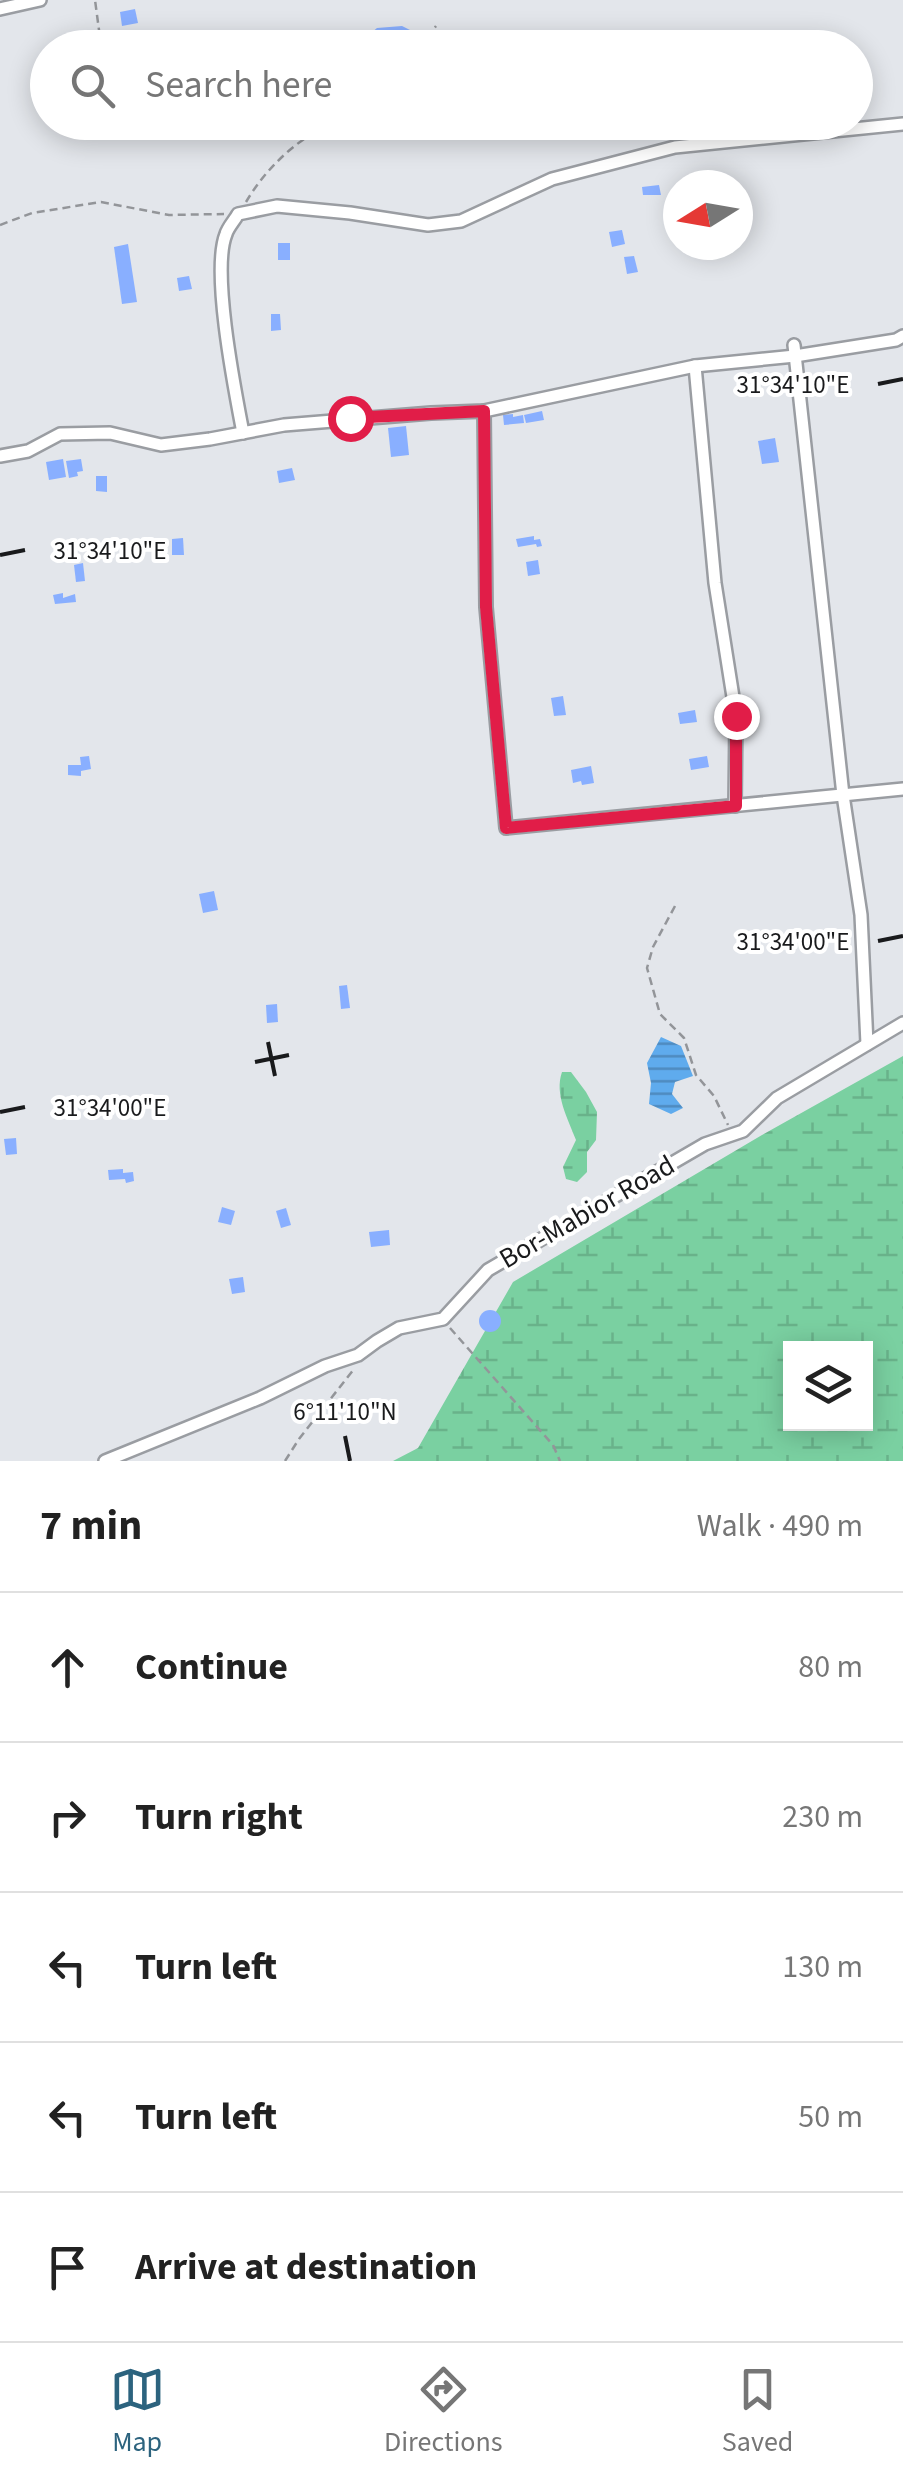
<!DOCTYPE html>
<meta charset="utf-8">
<style>
body{margin:0;font-family:"Source Sans 3",sans-serif;background:#f6f6f6;color:#222}
.controls{position:absolute;right:30px;bottom:30px;display:grid;overflow:hidden;border-radius:0px;box-shadow:0 5px 25px #0003}
.controls button{width:90px;height:90px;display:grid;place-items:center;padding:0;border:0;border-bottom:2px solid #e0e0e0;background:#fff;color:#222;font:50px sans-serif}
.compass{position:absolute;left:663px;top:170px;width:90px;height:90px;border-radius:50%;background:#fff;box-shadow:0 5px 25px #0003;rotate:259deg}
.stop{position:absolute;width:30px;height:30px;margin:-22px;border:8px solid #e11d48;border-radius:50%;background:#fff}
.stop.end{background:#e11d48;border-color:#fff;box-shadow:0 2px 10px #0008}
.list{margin:0;padding:0;list-style:none}
h2{display:flex;justify-content:space-between;align-items:center;height:130px;margin:0;padding:0 40px;font-size:42px}
h2 small{font-size:32px;font-weight:400;color:#767676}
.list li{display:grid;grid-template-columns:65px 1fr auto;gap:30px;align-items:center;box-sizing:border-box;height:150px;padding:0 40px;border-top:2px solid #e0e0e0}
.list b{display:block;font-size:38px;white-space:nowrap}
.list em{font-size:32px;font-style:normal;color:#767676}
.icon{flex:none;width:55px;height:55px;fill:none;stroke:currentColor;stroke-width:2;stroke-linecap:round;stroke-linejoin:round}
.map{position:relative;flex:none;width:903px;height:1461px;overflow:hidden}
.search{position:absolute;background:#fff;box-shadow:0 5px 25px #0003;left:30px;right:30px;top:30px;height:110px;display:flex;align-items:center;gap:25px;box-sizing:border-box;padding:0 35px;border-radius:55px;color:#767676;font-size:38px}
.sheet{height:880px;background:#fff}
nav{display:flex;justify-content:space-around;align-items:center;box-sizing:border-box;height:140px;border-top:2px solid #e0e0e0;background:#fff;font-size:28px;color:#767676}
nav a{display:grid;justify-items:center;gap:5px}
nav .on{color:#2c637e}
.map>svg:first-child{display:block}
.wetland{fill:url(#wetland-marsh);fill-rule:evenodd}
.water{fill:url(#water-rules)}
.building{fill:#89afff}
.lines{fill:none;stroke-linecap:round;stroke-linejoin:round}
.street-casing{stroke:#9a9da2;stroke-width:16}
.path{stroke:#939599;stroke-width:2.5;stroke-dasharray:8 5;stroke-linecap:butt}
.street{stroke:#fff;stroke-width:11}
.route{stroke:#e11d48;stroke-width:12}
.ticks{fill:none;stroke:#191a1c;stroke-width:4}
.labels{text-anchor:middle;dominant-baseline:central;stroke-width:8;stroke-linejoin:round;paint-order:stroke}
.street-label{font-size:28px;fill:#191a1c;stroke:#fff}
.ticks-label{font-size:25px;text-anchor:middle;fill:#191a1c;stroke:#fff;stroke-width:8;stroke-linejoin:round;paint-order:stroke}
</style>
<div class="map">
<svg width="903" height="1461" viewBox="0 0 903 1461">
<defs>
<pattern id="wetland-marsh" width="20" height="14" patternUnits="userSpaceOnUse" patternTransform="scale(2.5)"><rect width="20" height="14" fill="#7ad0a1"/><path d="M1 5h8M5 5V1M11 12h8M15 12V8" fill="none" stroke="#69b28a"/></pattern>
<pattern id="water-rules" width="6" height="5" patternUnits="userSpaceOnUse" patternTransform="scale(2.5)"><rect width="6" height="5" fill="#5fabed"/><path d="M0 2.5h6" fill="none" stroke="#4e8abf"/></pattern>
</defs>
<rect width="100%" height="100%" fill="#e3e6eb"/>
<g class="wetland">
<path d="M903,1056V1461H393L418,1448L513,1282L762,1135ZM790,1348H866V1424H790Z"/>
<path d="M562,1072H571L586,1092L597,1112L596,1140L587,1152V1172L577,1182L566,1179L563,1167L576,1140C568,1119 554,1094 562,1072Z"/>
</g>
<polygon class="water" points="661,1037 681,1046 693,1076 675,1082 672,1094 683,1108 671,1114 649,1104 651,1083 647,1063"/>
<g class="building">
<polygon points="135,9 138,23 122,26 120,12"/>
<polygon points="402,26 410,30 412,43 402,48 373,46 371,33 377,28"/>
<polygon points="659,185 661,195 643,195 642,187"/>
<polygon points="622,230 625,244 612,247 609,232"/>
<rect x="278" y="243" width="12" height="17"/>
<polygon points="128,244 137,302 122,304 114,247"/>
<polygon points="634,256 638,272 627,274 624,257"/>
<polygon points="189,276 192,289 179,291 177,278"/>
<polygon points="271,314 280,314 281,330 271,331"/>
<polygon points="542,411 544,420 526,423 524,415"/>
<polygon points="513,414 513,417 523,415 524,423 504,425 503,415"/>
<polygon points="406,426 409,455 391,457 388,428"/>
<polygon points="775,438 779,462 762,464 758,441"/>
<polygon points="63,459 66,477 49,480 46,462"/>
<polygon points="81,459 83,471 77,472 78,476 69,478 66,461"/>
<polygon points="292,468 295,480 279,483 277,471"/>
<polygon points="96,476 107,476 107,492 96,491"/>
<polygon points="534,536 534,540 540,539 542,546 537,547 536,544 518,547 516,539"/>
<polygon points="183,538 184,555 172,555 172,539"/>
<polygon points="538,560 540,574 528,576 526,562"/>
<polygon points="83,563 85,581 76,582 74,565"/>
<polygon points="63,593 63,598 75,594 76,602 55,604 53,595"/>
<polygon points="563,696 566,715 554,716 551,698"/>
<polygon points="695,710 697,722 680,724 678,713"/>
<polygon points="89,756 91,769 81,771 81,776 68,775 68,765 81,765 80,757"/>
<polygon points="707,756 709,767 691,770 689,759"/>
<polygon points="591,766 594,783 582,785 581,781 573,783 571,770"/>
<polygon points="214,891 218,910 203,913 199,894"/>
<polygon points="347,985 350,1008 341,1009 339,986"/>
<polygon points="277,1004 278,1022 267,1023 266,1005"/>
<polygon points="16,1138 17,1154 6,1155 4,1139"/>
<polygon points="123,1169 123,1173 133,1172 134,1181 126,1183 125,1179 109,1180 108,1170"/>
<polygon points="222,1207 235,1211 231,1225 218,1222"/>
<polygon points="286,1208 291,1225 281,1228 276,1211"/>
<polygon points="389,1230 390,1245 371,1247 369,1232"/>
<polygon points="243,1277 245,1292 232,1294 229,1279"/>
<circle cx="490" cy="1321" r="11"/>
</g>
<g class="lines">
<defs>
<g id="street">
<polyline points="0,9 40,0"/>
<polyline points="794,345 843,795 861,915 867,1044"/>
<polyline points="695,366 715,583 736,716 735,806"/>
<polyline points="484,411 486,607 506,828 903,789"/>
<path d="M243,433C235,391 211,271 226,234C228,227 235,220 238,214L277,206L350,213L428,225L461,221L552,179L675,147L903,124"/>
<polyline points="0,456 28,451 60,434 110,433 161,445 210,439 284,425 431,413 484,411 695,366 795,356 896,340 903,336"/>
<polyline points="105,1461 260,1398 325,1366 358,1355 377,1341 399,1328 443,1319 488,1270 705,1144 743,1131 777,1098 903,1023"/>
</g>
</defs>
<use href="#street" class="street-casing"/>
<g class="path">
<polyline points="94,48 99,30 95,0"/>
<polyline points="419,48 436,26"/>
<path d="M246,202C266,168 299,136 336,122"/>
<polyline points="0,225 32,213 101,202 169,215 224,214"/>
<polyline points="675,906 653,947 647,968 660,1014 684,1038 696,1075 714,1096 728,1125"/>
<polyline points="450,1328 553,1445 560,1461"/>
<polyline points="285,1461 299,1439 354,1369"/>
</g>
<use href="#street" class="street"/>
</g>
<g class="lines">
<polyline class="route" points="350,418 484,411 486,607 506,828 736,806 736,716"/>
</g>
<path class="ticks" d="M878,384L903,379M0,555L25,550M878,941L903,936M268,1042L275,1076M255,1062L289,1055M0,1112L25,1107M345,1436L350,1461"/>
<g class="labels">
<g class="street-label">
<text transform="translate(587 1212) rotate(-30)">Bor-Mabior Road</text>
</g>
</g>
<g class="ticks-label">
<text x="793" y="393">31°34'10"E</text>
<text x="110" y="559">31°34'10"E</text>
<text x="793" y="950">31°34'00"E</text>
<text x="110" y="1116">31°34'00"E</text>
<text x="345" y="1420">6°11'10"N</text>
</g>
</svg>
<div class="controls">
<button><svg class="icon" aria-label="layers" viewBox="0 0 24 24"><path d="M12 4l9 5-9 5-9-5zM3 14l9 5 9-5"/></svg></button>
</div>
<svg class="compass" viewBox="-18 -18 36 36"><path d="M0-13l5 13h-10z" fill="#e53935"/><path d="M0 13l5-13h-10z" fill="#767676"/></svg>
<div class="stop" style="left:350px;top:418px"></div>
<div class="stop end" style="left:736px;top:716px"></div>
<div class="search"><svg class="icon" aria-label="search" viewBox="0 0 24 24"><circle cx="10" cy="10" r="6"/><path d="M15 15l6 6"/></svg>Search here</div>
</div>
<section class="sheet">
<h2>7 min<small>Walk · 490 m</small></h2>
<ul class="list">
<li><svg class="icon" aria-label="ahead" viewBox="0 0 24 24"><path d="M12 20V5M6 11l6-6 6 6"/></svg><div><b>Continue</b></div><em>80 m</em></li>
<li><svg class="icon" aria-label="right" viewBox="0 0 24 24"><path d="M7 20v-9h11M14 6l5 5-5 5"/></svg><div><b>Turn right</b></div><em>230 m</em></li>
<li><svg class="icon" aria-label="left" viewBox="0 0 24 24"><path d="M17 20v-9H6M10 6l-5 5 5 5"/></svg><div><b>Turn left</b></div><em>130 m</em></li>
<li><svg class="icon" aria-label="left" viewBox="0 0 24 24"><path d="M17 20v-9H6M10 6l-5 5 5 5"/></svg><div><b>Turn left</b></div><em>50 m</em></li>
<li><svg class="icon" aria-label="arrive" viewBox="0 0 24 24"><path d="M6 21V4h12l-3 4 3 4H6"/></svg><div><b>Arrive at destination</b></div></li>
</ul>
</section>
<nav>
<a class="on"><svg class="icon" aria-label="map" viewBox="0 0 24 24"><path d="M3 6l6-2 6 2 6-2v14l-6 2-6-2-6 2zM9 4v14M15 6v14"/></svg>Map</a>
<a><svg class="icon" aria-label="directions" viewBox="0 0 24 24"><path d="M12 3l9 9-9 9-9-9zM9 14v-3h6M13 9l2 2-2 2"/></svg>Directions</a>
<a><svg class="icon" aria-label="saved" viewBox="0 0 24 24"><path d="M7 4h10v16l-5-4-5 4z"/></svg>Saved</a>
</nav>
